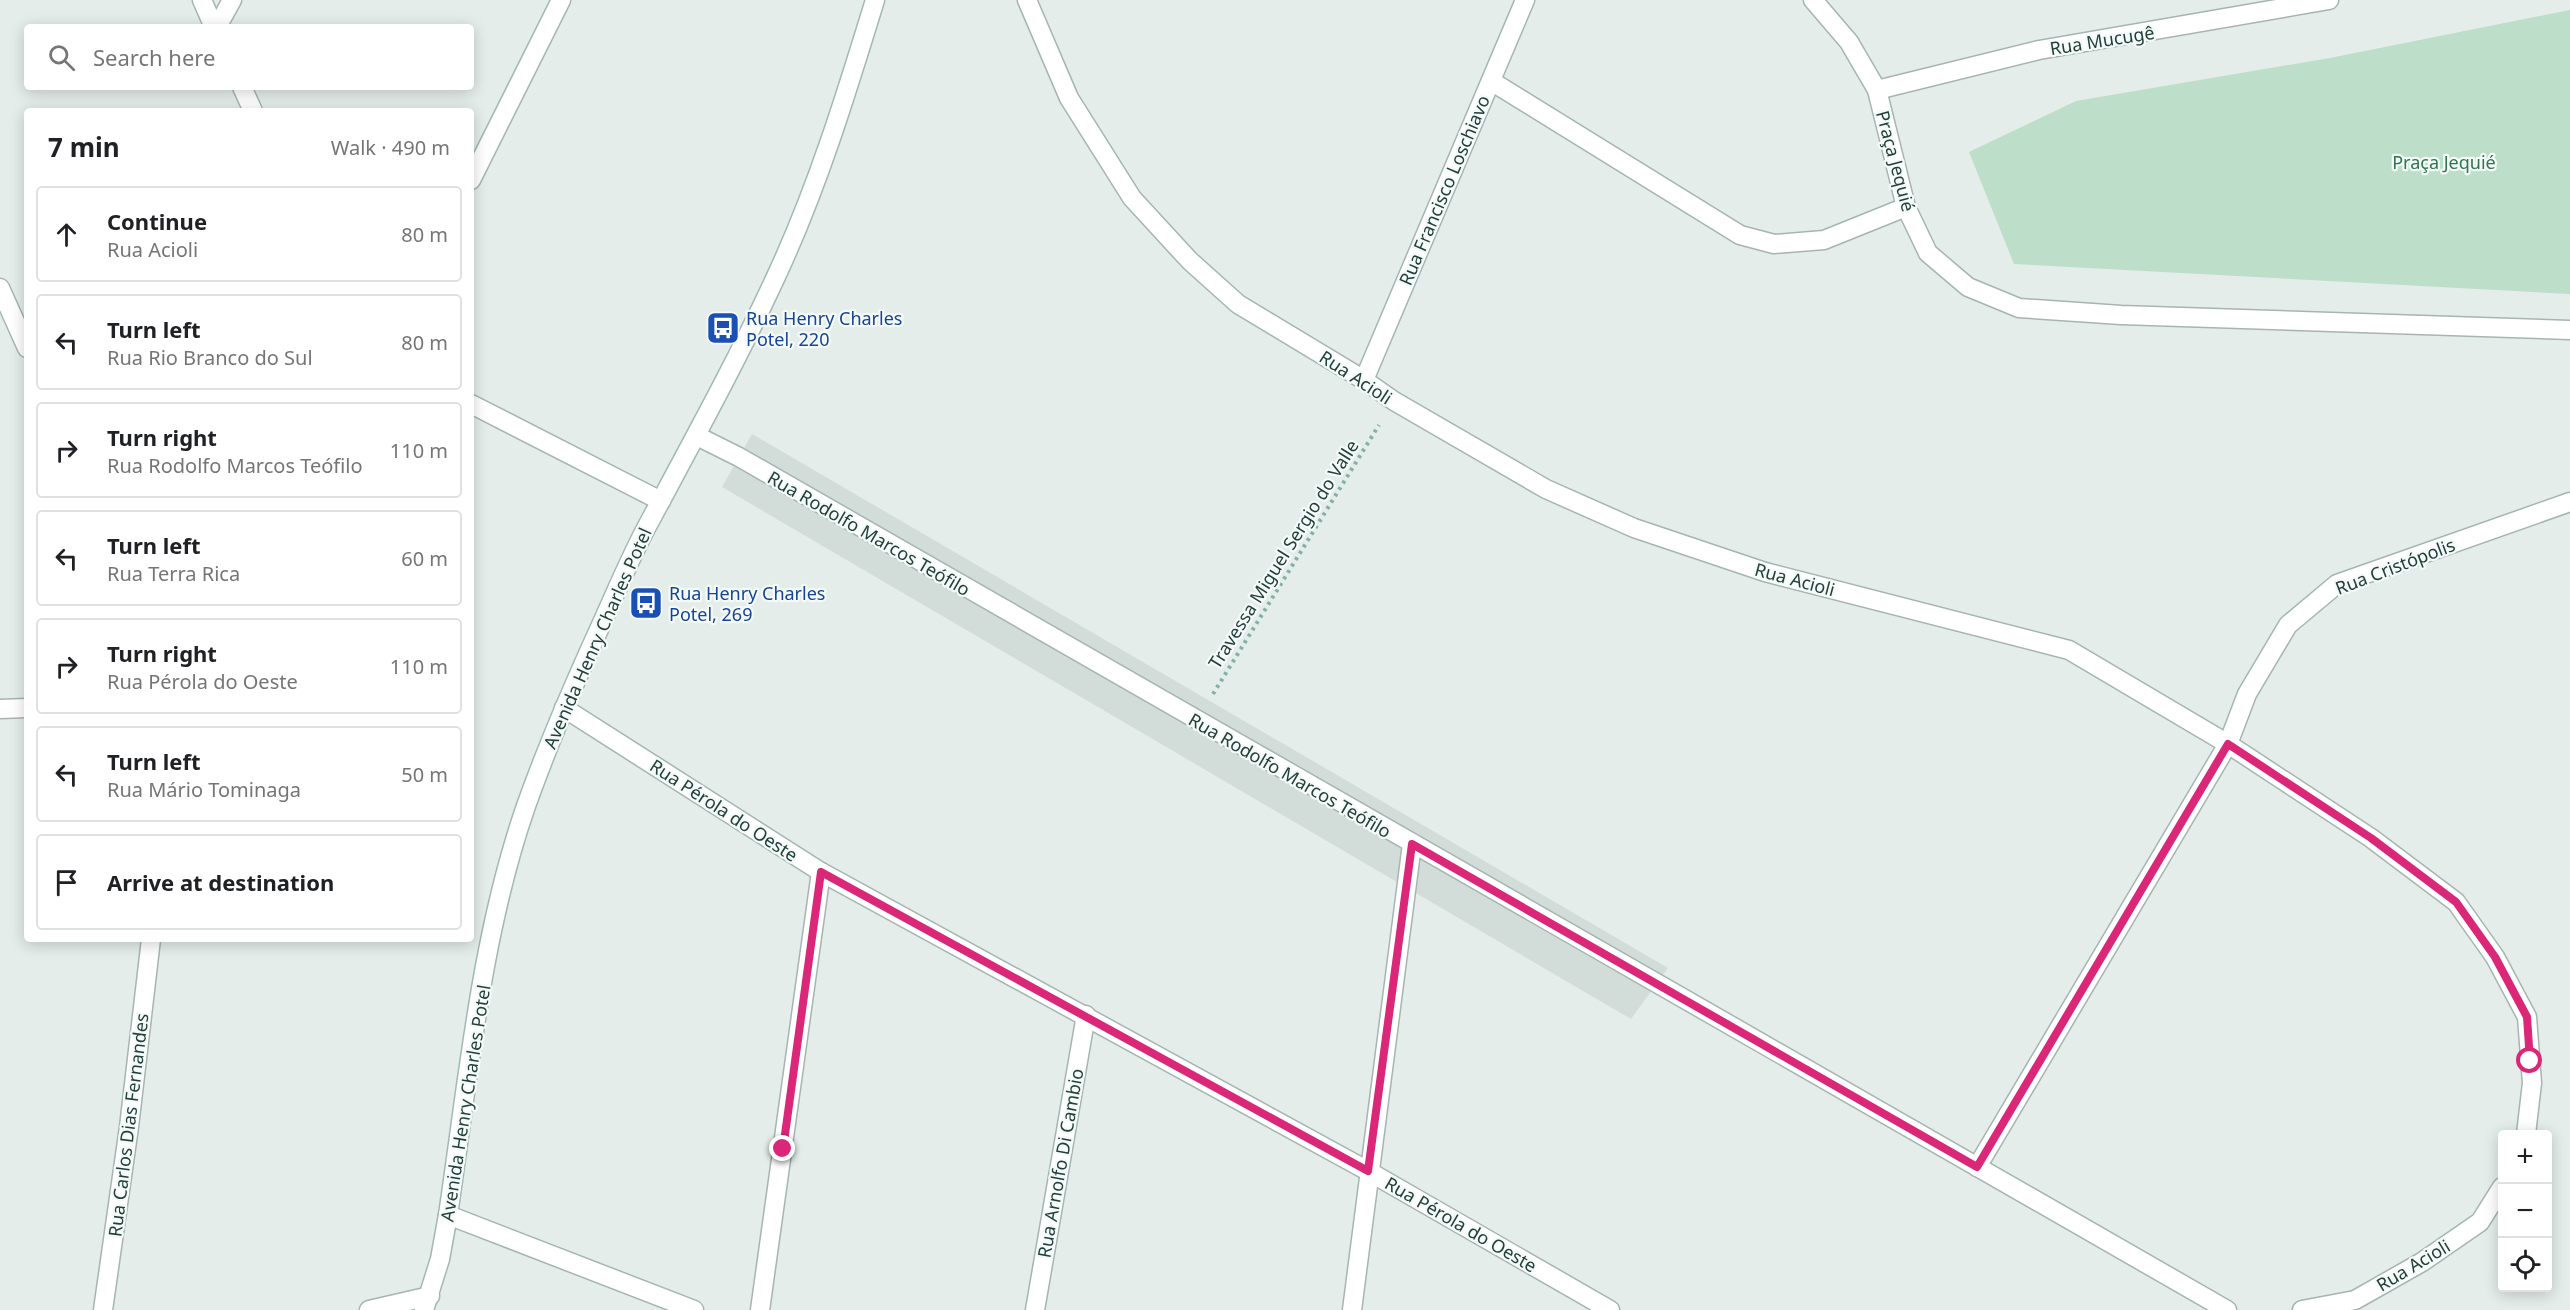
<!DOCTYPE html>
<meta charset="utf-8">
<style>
body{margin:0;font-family:"Noto Sans",sans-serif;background:#f6f6f6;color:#202124}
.controls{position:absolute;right:18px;bottom:18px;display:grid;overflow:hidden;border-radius:6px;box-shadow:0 3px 15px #0003}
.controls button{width:54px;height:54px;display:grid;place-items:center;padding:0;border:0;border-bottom:2px solid #e0e0e0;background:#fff;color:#202124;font:30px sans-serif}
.stop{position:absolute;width:18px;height:18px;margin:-14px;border:4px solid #db2777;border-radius:50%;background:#fff}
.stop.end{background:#db2777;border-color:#fff;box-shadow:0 2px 6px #0008}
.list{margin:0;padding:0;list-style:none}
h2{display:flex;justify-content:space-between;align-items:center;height:78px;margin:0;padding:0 24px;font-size:26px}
h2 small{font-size:20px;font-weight:400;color:#757577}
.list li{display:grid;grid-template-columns:39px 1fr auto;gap:18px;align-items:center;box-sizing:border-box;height:96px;margin:0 12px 12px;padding:0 12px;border:2px solid #e0e0e0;border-radius:6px}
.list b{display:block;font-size:22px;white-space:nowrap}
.list p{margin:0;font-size:20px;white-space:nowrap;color:#757577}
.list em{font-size:20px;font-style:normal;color:#757577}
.icon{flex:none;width:33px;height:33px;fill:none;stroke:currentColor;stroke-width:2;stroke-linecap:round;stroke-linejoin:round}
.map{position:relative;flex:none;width:2570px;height:1310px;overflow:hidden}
.search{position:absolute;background:#fff;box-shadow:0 3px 15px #0003;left:24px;top:24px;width:450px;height:66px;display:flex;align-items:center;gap:15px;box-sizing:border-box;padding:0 21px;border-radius:6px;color:#757577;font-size:22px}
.panel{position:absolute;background:#fff;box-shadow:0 3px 15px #0003;left:24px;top:108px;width:450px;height:834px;border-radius:6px}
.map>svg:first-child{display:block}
.built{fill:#d2ddd9}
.green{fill:#bddec9}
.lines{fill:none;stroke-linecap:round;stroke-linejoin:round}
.street-casing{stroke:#a6b5b2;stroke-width:21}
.secondary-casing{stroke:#a2b9b3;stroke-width:21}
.path{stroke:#84b1a7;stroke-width:4;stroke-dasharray:3 4.5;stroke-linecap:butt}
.street{stroke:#fff;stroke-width:18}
.secondary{stroke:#fff;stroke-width:18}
.route{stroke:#db2777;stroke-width:8}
.labels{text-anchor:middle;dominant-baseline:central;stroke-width:4.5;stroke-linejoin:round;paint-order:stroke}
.street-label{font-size:18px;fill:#233f3a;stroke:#f4faf8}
.park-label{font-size:18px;fill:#2d7650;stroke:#f4faf8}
.transit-label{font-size:18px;fill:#164399;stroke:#f4faf8;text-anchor:start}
</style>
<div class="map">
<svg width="2570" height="1310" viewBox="0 0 2570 1310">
<rect width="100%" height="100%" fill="#e4edea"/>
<polygon class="built" points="752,434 1668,968 1631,1019 722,487"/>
<polygon class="green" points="2570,10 2570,294 2014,264 1969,152 2076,101 2330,58"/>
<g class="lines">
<defs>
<g id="street">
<polyline points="202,0 214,27"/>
<polyline points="1027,0 1069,98 1132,198 1190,261 1238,304 1364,380 1394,401 1546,489 1634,528 1765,572 2069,650 2228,744 2371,838 2456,902 2495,957 2527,1017 2532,1083 2526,1134"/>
<polyline points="1813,0 1849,42 1877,90 1906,207 1928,253 1968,287 2019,308 2121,315 2570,330"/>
<polyline points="217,27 232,0"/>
<polyline points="1491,81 1740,235 1774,244 1824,240 1906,207"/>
<polyline points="242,87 253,111"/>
<polyline points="1877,90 2039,50 2329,0"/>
<polyline points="471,180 561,0"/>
<polyline points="0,288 27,348"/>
<polyline points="1364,380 1525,0"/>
<polyline points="471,404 661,501"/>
<polyline points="697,436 739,457 2227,1310"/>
<polyline points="564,708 821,872 1368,1171 1610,1310"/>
<polyline points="0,709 27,708"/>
<polyline points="1977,1167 2228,744 2247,694 2288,625 2337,584 2570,502"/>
<polyline points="448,1215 694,1310"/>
<polyline points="103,1310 129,1127 151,939"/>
<polyline points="369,1310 430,1296"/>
<polyline points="760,1310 821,872"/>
<polyline points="1035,1310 1086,1015"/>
<polyline points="1352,1310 1412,844"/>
<polyline points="2302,1310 2355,1300 2422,1262 2480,1222 2502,1187"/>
</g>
<path id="secondary" d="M424,1310L440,1259L448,1215C468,1080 481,935 526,806C548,744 574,684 601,625C617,590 632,553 651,519C695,437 740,355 779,270C819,183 847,91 875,0"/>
</defs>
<use href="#street" class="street-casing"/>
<use href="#secondary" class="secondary-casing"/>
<polyline class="path" points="1213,694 1379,425"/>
<use href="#street" class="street"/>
<use href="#secondary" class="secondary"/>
</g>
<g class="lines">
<polyline class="route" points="783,1149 821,872 1368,1171 1412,844 1977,1167 2228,744 2371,838 2456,902 2495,957 2527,1017 2530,1061"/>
</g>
<defs>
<symbol id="bus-square" viewBox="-11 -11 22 22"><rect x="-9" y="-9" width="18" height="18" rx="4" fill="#1a4fb4" stroke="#f4faf8"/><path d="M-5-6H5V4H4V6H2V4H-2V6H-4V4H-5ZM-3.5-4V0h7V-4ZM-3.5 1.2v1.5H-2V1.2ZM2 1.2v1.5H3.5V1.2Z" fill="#fff"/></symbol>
</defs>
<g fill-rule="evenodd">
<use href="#bus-square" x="704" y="309" width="38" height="38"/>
<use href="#bus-square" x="627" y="584" width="38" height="38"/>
</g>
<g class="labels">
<g class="street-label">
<text transform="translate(2102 40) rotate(-9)">Rua Mucugê</text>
<text transform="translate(1896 161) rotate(75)">Praça Jequié</text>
<text transform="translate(1444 190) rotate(-67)">Rua Francisco Loschiavo</text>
<text transform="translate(1356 377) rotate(33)">Rua Acioli</text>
<text transform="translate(869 533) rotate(30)">Rua Rodolfo Marcos Teófilo</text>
<text transform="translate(1283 554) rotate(-58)">Travessa Miguel Sergio do Valle</text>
<text transform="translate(2395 566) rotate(-21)">Rua Cristópolis</text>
<text transform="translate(1795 579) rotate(15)">Rua Acioli</text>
<text transform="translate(597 638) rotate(-66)">Avenida Henry Charles Potel</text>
<text transform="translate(1290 775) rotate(30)">Rua Rodolfo Marcos Teófilo</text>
<text transform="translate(724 810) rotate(33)">Rua Pérola do Oeste</text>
<text transform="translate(465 1103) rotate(-81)">Avenida Henry Charles Potel</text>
<text transform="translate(128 1125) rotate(-83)">Rua Carlos Dias Fernandes</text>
<text transform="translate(1060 1163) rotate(-80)">Rua Arnolfo Di Cambio</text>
<text transform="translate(1461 1224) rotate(30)">Rua Pérola do Oeste</text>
<text transform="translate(2413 1265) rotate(-31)">Rua Acioli</text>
</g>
<g class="park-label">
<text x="2444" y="162">Praça Jequié</text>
</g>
<g class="transit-label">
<text x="746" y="318">Rua Henry Charles<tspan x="746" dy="21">Potel, 220</tspan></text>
<text x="669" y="593">Rua Henry Charles<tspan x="669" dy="21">Potel, 269</tspan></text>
</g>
</g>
</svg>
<div class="controls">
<button>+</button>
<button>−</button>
<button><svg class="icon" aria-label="locate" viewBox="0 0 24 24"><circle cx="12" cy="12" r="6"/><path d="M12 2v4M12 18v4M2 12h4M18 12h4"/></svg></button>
</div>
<div class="stop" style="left:2530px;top:1061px"></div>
<div class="stop end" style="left:783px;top:1149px"></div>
<div class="search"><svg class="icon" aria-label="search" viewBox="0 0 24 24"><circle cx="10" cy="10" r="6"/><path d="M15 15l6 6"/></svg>Search here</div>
<section class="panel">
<h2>7 min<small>Walk · 490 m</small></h2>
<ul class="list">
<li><svg class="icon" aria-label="ahead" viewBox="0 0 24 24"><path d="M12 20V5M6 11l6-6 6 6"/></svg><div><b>Continue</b><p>Rua Acioli</p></div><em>80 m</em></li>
<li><svg class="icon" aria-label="left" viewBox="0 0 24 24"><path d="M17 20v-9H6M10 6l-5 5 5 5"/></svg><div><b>Turn left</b><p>Rua Rio Branco do Sul</p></div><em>80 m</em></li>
<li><svg class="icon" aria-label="right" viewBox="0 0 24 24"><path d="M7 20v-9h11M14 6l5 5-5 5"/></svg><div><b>Turn right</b><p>Rua Rodolfo Marcos Teófilo</p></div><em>110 m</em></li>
<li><svg class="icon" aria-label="left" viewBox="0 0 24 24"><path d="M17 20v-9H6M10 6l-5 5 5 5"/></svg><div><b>Turn left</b><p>Rua Terra Rica</p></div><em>60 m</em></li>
<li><svg class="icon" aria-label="right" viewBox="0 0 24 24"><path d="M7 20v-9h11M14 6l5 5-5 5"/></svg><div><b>Turn right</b><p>Rua Pérola do Oeste</p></div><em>110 m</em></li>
<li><svg class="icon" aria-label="left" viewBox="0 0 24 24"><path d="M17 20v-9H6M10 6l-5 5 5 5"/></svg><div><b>Turn left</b><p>Rua Mário Tominaga</p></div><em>50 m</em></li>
<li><svg class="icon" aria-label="arrive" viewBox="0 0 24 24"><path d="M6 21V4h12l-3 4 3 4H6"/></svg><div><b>Arrive at destination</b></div></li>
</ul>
</section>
</div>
